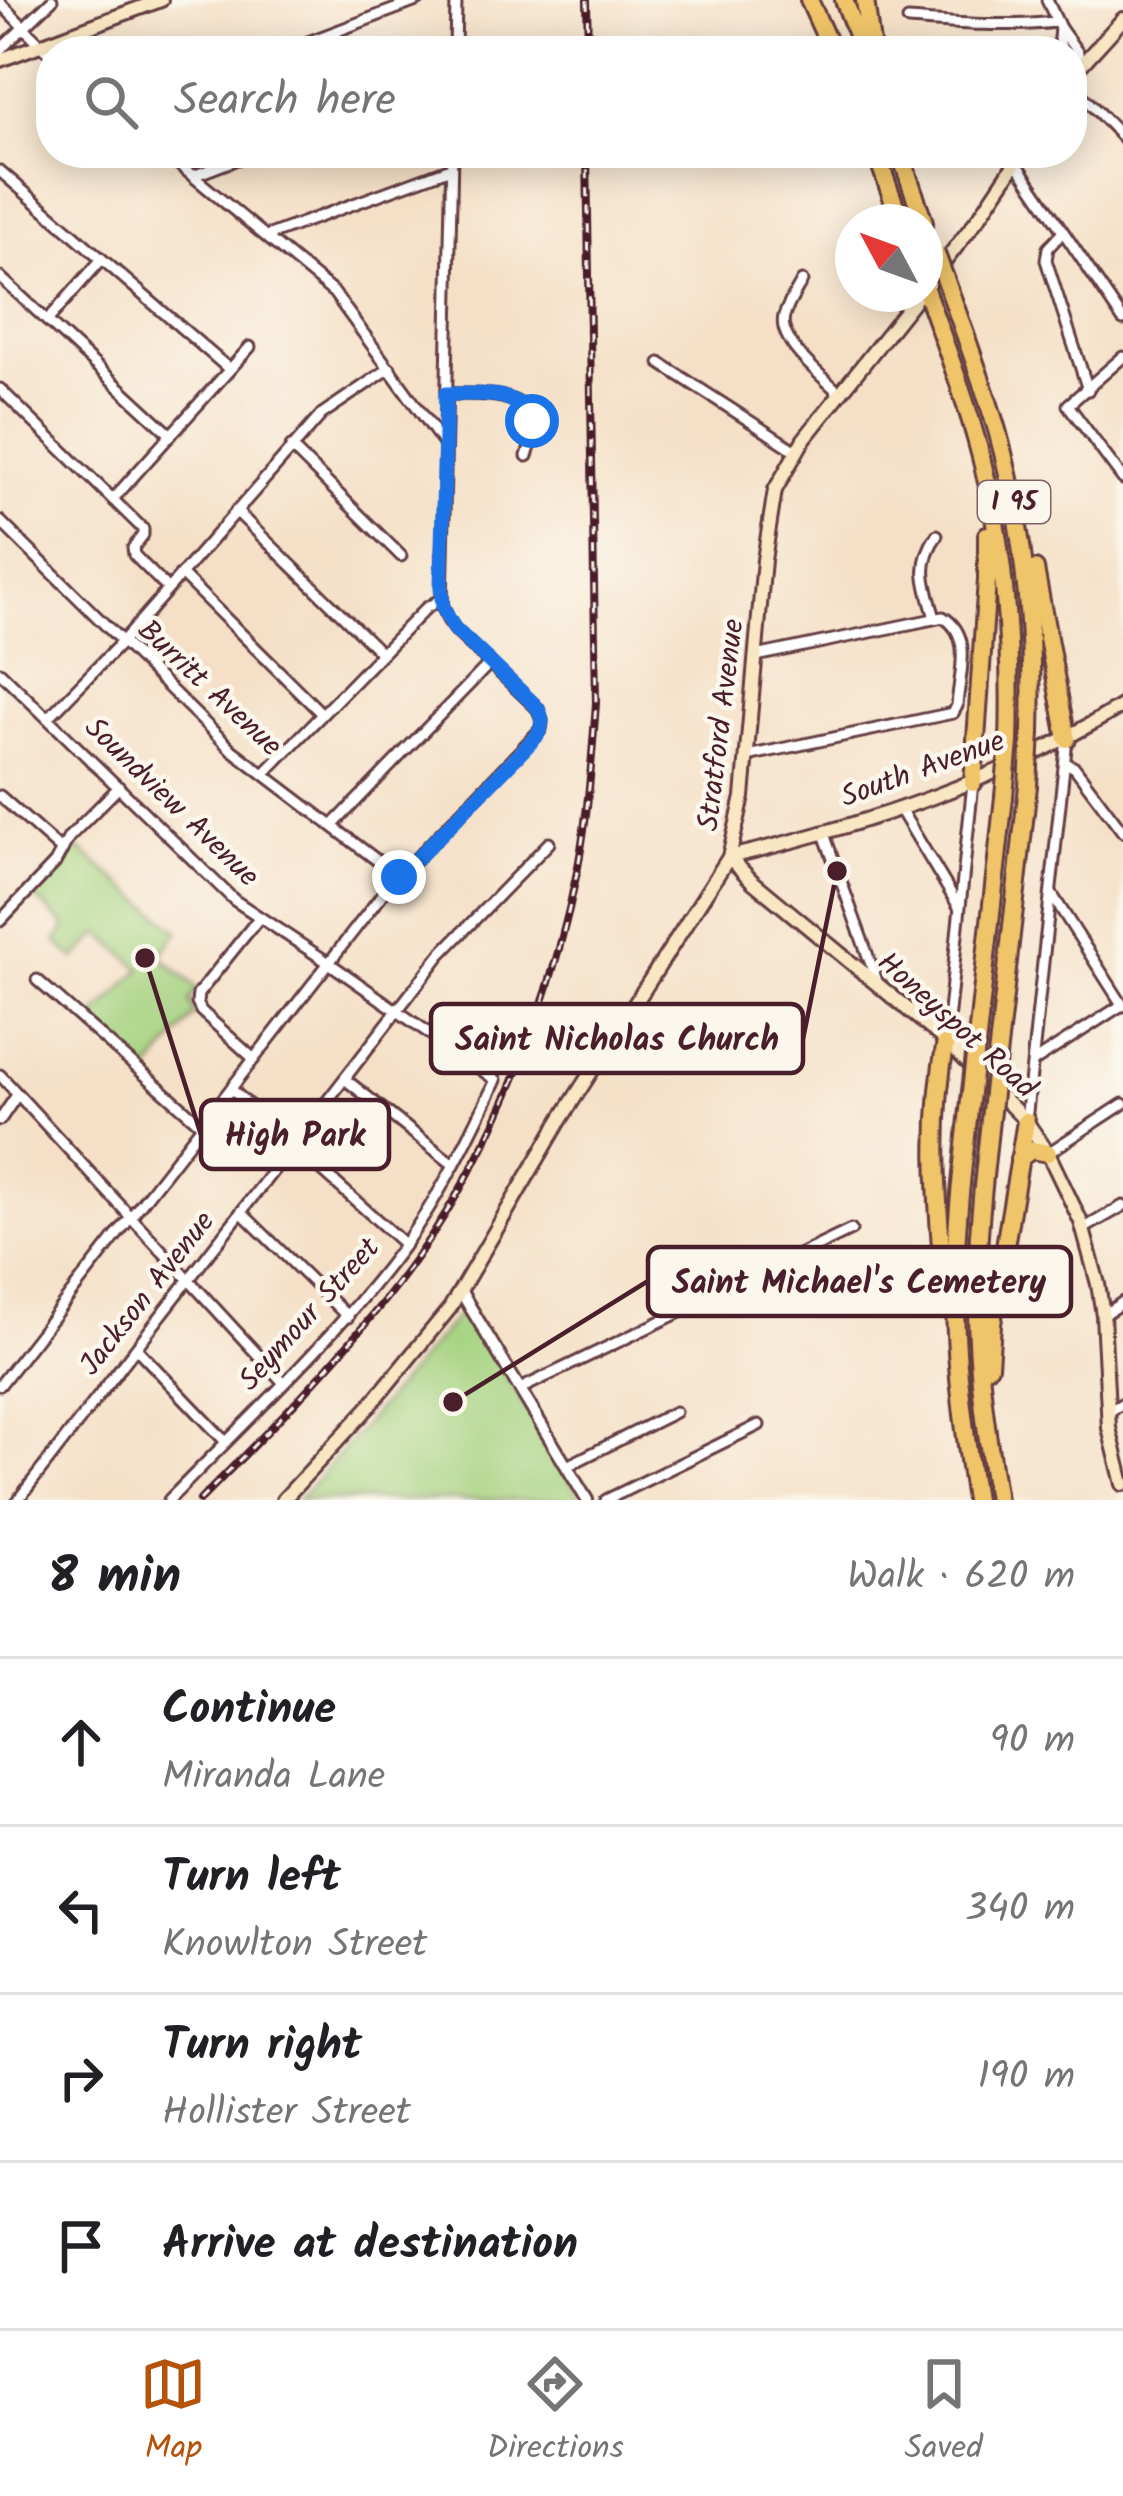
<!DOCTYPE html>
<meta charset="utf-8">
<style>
body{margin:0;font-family:Kalam,sans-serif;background:#f6f6f6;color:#202124}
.compass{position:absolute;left:835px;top:204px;width:108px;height:108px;border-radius:50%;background:#fff;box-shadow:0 6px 30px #0003;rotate:311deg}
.stop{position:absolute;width:36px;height:36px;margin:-27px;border:9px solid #1a73e8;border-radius:50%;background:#fff}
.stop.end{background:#1a73e8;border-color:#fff;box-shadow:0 3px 12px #0008}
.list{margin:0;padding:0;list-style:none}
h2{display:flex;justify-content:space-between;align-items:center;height:156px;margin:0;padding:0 48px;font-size:51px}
h2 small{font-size:39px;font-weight:400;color:#757577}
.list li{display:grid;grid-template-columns:78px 1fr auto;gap:36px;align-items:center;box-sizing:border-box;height:168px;padding:0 48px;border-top:3px solid #e0e0e0}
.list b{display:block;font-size:45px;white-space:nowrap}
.list p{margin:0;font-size:39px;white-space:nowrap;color:#757577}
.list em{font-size:39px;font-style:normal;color:#757577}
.icon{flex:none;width:66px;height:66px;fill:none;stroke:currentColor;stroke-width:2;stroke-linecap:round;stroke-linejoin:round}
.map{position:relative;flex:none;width:1123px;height:1500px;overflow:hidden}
.search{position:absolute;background:#fff;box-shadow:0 6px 30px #0003;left:36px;right:36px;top:36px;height:132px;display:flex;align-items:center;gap:30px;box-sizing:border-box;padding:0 42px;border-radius:48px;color:#757577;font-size:45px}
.sheet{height:828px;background:#fff}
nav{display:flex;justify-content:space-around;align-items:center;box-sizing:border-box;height:168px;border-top:3px solid #e0e0e0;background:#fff;font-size:33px;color:#757577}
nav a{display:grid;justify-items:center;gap:6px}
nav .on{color:#b45309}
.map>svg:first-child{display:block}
.green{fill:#a4d27f;stroke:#777855;stroke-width:3}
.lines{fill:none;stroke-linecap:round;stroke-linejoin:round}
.minor-casing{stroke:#643c42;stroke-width:15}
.tertiary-casing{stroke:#643c42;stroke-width:16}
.secondary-casing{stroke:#643c42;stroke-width:18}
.motorway-casing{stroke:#643c42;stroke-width:22}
.minor{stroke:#fff;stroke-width:9}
.tertiary{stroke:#fff;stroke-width:10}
.secondary{stroke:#f9e7c3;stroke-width:12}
.motorway{stroke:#f0c469;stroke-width:16}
.rail-casing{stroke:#4a1f2b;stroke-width:8}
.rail{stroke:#fbf7ec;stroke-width:3;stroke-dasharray:9;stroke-linecap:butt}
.motorway-bridge-casing{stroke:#643c42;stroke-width:22;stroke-linecap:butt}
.motorway-bridge{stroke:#f0c469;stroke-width:16}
.route{stroke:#1a73e8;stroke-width:15}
.labels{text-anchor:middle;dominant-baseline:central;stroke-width:9;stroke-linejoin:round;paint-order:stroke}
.shield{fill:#fbf7ec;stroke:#7f6065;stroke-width:3}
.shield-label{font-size:27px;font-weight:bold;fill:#4a1f2b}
.street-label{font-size:30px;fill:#4a1f2b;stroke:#fbf7ec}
.leader{fill:none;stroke:#4a1f2b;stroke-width:4.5}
.callout-dot{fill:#4a1f2b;stroke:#fbf7ec;stroke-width:4.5}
.callout{fill:#fbf7ec;stroke:#4a1f2b;stroke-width:4.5}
.callout-label{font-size:33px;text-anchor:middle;font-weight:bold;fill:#4a1f2b}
</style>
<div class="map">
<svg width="1123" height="1500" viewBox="0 0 1123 1500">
<rect width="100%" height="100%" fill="#fbf7ec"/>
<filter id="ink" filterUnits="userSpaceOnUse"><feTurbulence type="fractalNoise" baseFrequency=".00833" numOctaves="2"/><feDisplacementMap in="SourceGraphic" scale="24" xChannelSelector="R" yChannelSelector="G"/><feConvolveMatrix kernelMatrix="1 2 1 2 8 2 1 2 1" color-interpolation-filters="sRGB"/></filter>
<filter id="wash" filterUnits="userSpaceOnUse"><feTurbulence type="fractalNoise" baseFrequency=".004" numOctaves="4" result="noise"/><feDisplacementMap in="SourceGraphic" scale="48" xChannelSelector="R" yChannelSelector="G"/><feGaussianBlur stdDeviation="2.7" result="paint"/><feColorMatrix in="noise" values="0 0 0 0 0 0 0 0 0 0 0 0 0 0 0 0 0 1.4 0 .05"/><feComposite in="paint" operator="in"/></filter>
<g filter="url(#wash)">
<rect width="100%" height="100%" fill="#f5e0c7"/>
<g class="green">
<polygon points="73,844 179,931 160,956 197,988 190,1001 195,1014 149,1072 90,1021 141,969 100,933 75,959 56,942 66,927 33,895 61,866"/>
<polygon points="458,1315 469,1315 582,1500 297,1500 318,1479"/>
</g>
</g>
<g filter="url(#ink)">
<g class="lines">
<defs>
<g id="minor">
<polyline points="1047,0 1060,28 1078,53 1079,66"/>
<polyline points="0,3 51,55"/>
<path d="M908,20C959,24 1007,27 1057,22"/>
<polyline points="1060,28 1059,39 1062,51"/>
<polyline points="0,50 52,0"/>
<polyline points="284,51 419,0"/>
<polyline points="455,51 456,0"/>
<polyline points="1072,85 1123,138"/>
<polyline points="165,153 334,293 444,444"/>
<polyline points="1016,162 1123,320"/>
<polyline points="0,171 229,369"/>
<polyline points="193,176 253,153"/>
<polyline points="1062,233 1048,248 1046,260 1088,390"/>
<polyline points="267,236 451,168"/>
<polyline points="0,277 171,435"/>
<path d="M802,281C796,292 788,304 784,316C777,342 822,375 839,393"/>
<polyline points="47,321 102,259"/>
<polyline points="1123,357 1068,405 1123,479"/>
<polyline points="660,363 796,451"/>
<polyline points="0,389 143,529 143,535 133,548 134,555 168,589"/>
<path d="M446,394C491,394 552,390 527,456"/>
<polyline points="291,447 401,556"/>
<polyline points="113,499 250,347"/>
<polyline points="236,511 381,653"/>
<polyline points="0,521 232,750 399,877"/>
<polyline points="181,574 322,714"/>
<path d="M935,618C926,585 916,566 937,535"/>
<path d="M0,672L234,900L329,963L496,1080C469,1138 440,1197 401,1249C333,1340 248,1419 169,1500"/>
<polyline points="48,718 122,642 322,414 390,368"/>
<path d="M747,756L953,713L957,706C959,674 974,636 943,617L756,656"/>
<polyline points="1066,763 1075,768 1123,832"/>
<polyline points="264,774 426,608 441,599"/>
<polyline points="0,796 62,851"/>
<polyline points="900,809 959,907"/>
<polyline points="333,825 490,663"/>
<polyline points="823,831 878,984"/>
<polyline points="1051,893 1123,1006"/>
<polyline points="0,921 55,863 69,837 119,787"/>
<polyline points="37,980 202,1125"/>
<polyline points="946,1040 973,783"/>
<polyline points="254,1059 201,1011 197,1003 198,994 259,918"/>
<polyline points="1033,1062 1122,1005"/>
<polyline points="0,1075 283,1382"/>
<polyline points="346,1080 454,1165"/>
<polyline points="231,1089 405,1245"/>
<polyline points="0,1120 17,1095"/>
<polyline points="1026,1121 1067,739"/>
<polyline points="1048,1153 1123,1104"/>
<polyline points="241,1212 348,1317"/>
<polyline points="1083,1229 1123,1206"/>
<polyline points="1103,1315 1123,1302"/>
<polyline points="137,1349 226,1442"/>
<polyline points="0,1385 384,892 541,729 542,721 538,709 457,632 448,620 442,604 452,153"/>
<polyline points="520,1389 851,1230"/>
<polyline points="1107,1413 1123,1403"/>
<polyline points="567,1466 675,1412"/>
<polyline points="18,1500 441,954 549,843"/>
<polyline points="606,1500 759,1425"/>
</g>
<polyline id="tertiary" points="461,1292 587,1500"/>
<g id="secondary">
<polyline points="0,60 161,0"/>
<polyline points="1072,75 1123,19"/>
<polyline points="925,287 980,216 1022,153"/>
<path d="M1123,705C1003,780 866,825 729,857L752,881L946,1041L1026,1121L1048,1153L1081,1222L1098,1284L1103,1315L1109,1428L1123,1484"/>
<polyline points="283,1500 368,1408 450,1308 561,1119 729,857 743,797 764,560 775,490 804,439 919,294"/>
</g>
<g id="motorway">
<polyline points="809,0 832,51"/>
<polyline points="844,0 863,51"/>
<polyline points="865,0 872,51"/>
<polyline points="876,153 901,222"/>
<polyline points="900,153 924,222"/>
<path d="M946,281C964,331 982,380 997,430C1024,528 1034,630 1031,732"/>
<path d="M925,289C945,344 966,399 981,457C1005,550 1012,646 1009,742"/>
<polyline points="1035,569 1067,739"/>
<polyline points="973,783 987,580 987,535"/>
<polyline points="977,1038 1004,797"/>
<polyline points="997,1057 1028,786"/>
<path d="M971,1092C963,1163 954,1234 955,1305C956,1371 965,1435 975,1500"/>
<path d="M991,1111C984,1176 976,1241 977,1306C977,1371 987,1436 997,1500"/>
<polyline points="1019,1159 1031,1150 1048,1153"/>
<path d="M945,1297C938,1209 929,1128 946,1041"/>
<polyline points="989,1366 992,1324 1026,1121"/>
</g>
</defs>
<use href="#minor" class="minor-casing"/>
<use href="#tertiary" class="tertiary-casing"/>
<use href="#secondary" class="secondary-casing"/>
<use href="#motorway" class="motorway-casing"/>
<use href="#minor" class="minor"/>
<use href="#tertiary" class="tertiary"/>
<use href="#secondary" class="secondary"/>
<use href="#motorway" class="motorway"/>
<defs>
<g id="rail">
<polyline points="587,0 588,51"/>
<path d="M200,1500C277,1422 356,1344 419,1254C498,1141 552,1002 578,867C588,813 592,758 596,703L587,153"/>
</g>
</defs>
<use href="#rail" class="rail-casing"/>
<use href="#rail" class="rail"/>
<defs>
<g id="motorway-bridge">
<polyline points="936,254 946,281"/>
<polyline points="1028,786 1031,732"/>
<polyline points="1004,797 1009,742"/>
<polyline points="971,1092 977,1038"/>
<polyline points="991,1111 997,1057"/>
</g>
</defs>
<use href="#motorway-bridge" class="motorway-bridge-casing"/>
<use href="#motorway-bridge" class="motorway-bridge"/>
</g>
</g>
<g class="lines" filter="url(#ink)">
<path class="route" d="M399,877L536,737C544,726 544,716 535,705L454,628L443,608L441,587L446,394C478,395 516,387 532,421"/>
</g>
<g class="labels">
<rect class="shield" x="978" y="481" width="72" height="42" rx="9"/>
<g class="shield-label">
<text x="1014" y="502">I 95</text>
</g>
<g class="street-label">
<text transform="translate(209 689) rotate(43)">Burritt Avenue</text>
<text transform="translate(722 725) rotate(-83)">Stratford Avenue</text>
<text transform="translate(923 770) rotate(-20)">South Avenue</text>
<text transform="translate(171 803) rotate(44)">Soundview Avenue</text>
<text transform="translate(956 1026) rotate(42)">Honeyspot Road</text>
<text transform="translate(148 1294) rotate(-52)">Jackson Avenue</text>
<text transform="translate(310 1315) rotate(-48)">Seymour Street</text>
</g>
</g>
<path class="leader" d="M837 871L803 1039M145 958L201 1135M453 1402L648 1281"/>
<g class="callout-dot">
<circle cx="837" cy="871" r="12"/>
<circle cx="145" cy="958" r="12"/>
<circle cx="453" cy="1402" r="12"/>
</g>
<g class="callout">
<rect x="431" y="1004" width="372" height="69" rx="12"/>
<rect x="201" y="1100" width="188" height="69" rx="12"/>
<rect x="648" y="1247" width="423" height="69" rx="12"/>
</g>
<g class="callout-label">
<text x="617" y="1050">Saint Nicholas Church</text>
<text x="295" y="1146">High Park</text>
<text x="859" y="1293">Saint Michael's Cemetery</text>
</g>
</svg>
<svg class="compass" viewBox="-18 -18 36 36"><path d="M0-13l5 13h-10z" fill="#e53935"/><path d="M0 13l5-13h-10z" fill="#757577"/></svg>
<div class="stop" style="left:532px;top:421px"></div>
<div class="stop end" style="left:399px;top:877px"></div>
<div class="search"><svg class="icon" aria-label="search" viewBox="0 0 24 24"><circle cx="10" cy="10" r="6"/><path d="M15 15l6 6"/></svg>Search here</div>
</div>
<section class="sheet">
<h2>8 min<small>Walk · 620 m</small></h2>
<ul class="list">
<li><svg class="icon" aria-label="ahead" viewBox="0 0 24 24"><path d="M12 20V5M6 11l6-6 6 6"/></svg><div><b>Continue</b><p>Miranda Lane</p></div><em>90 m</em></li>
<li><svg class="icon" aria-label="left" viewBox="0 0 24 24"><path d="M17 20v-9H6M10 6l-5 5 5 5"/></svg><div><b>Turn left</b><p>Knowlton Street</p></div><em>340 m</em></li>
<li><svg class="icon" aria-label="right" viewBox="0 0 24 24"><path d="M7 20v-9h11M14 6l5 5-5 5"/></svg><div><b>Turn right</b><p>Hollister Street</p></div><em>190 m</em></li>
<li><svg class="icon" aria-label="arrive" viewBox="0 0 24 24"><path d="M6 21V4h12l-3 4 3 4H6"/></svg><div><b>Arrive at destination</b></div></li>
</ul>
</section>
<nav>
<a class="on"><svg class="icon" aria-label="map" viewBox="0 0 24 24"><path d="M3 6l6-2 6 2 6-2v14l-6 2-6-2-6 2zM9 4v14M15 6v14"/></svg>Map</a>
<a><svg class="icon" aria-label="directions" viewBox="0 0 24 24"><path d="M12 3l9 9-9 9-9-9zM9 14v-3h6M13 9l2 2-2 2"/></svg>Directions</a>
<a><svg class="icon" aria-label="saved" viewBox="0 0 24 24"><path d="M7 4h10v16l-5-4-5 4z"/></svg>Saved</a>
</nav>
